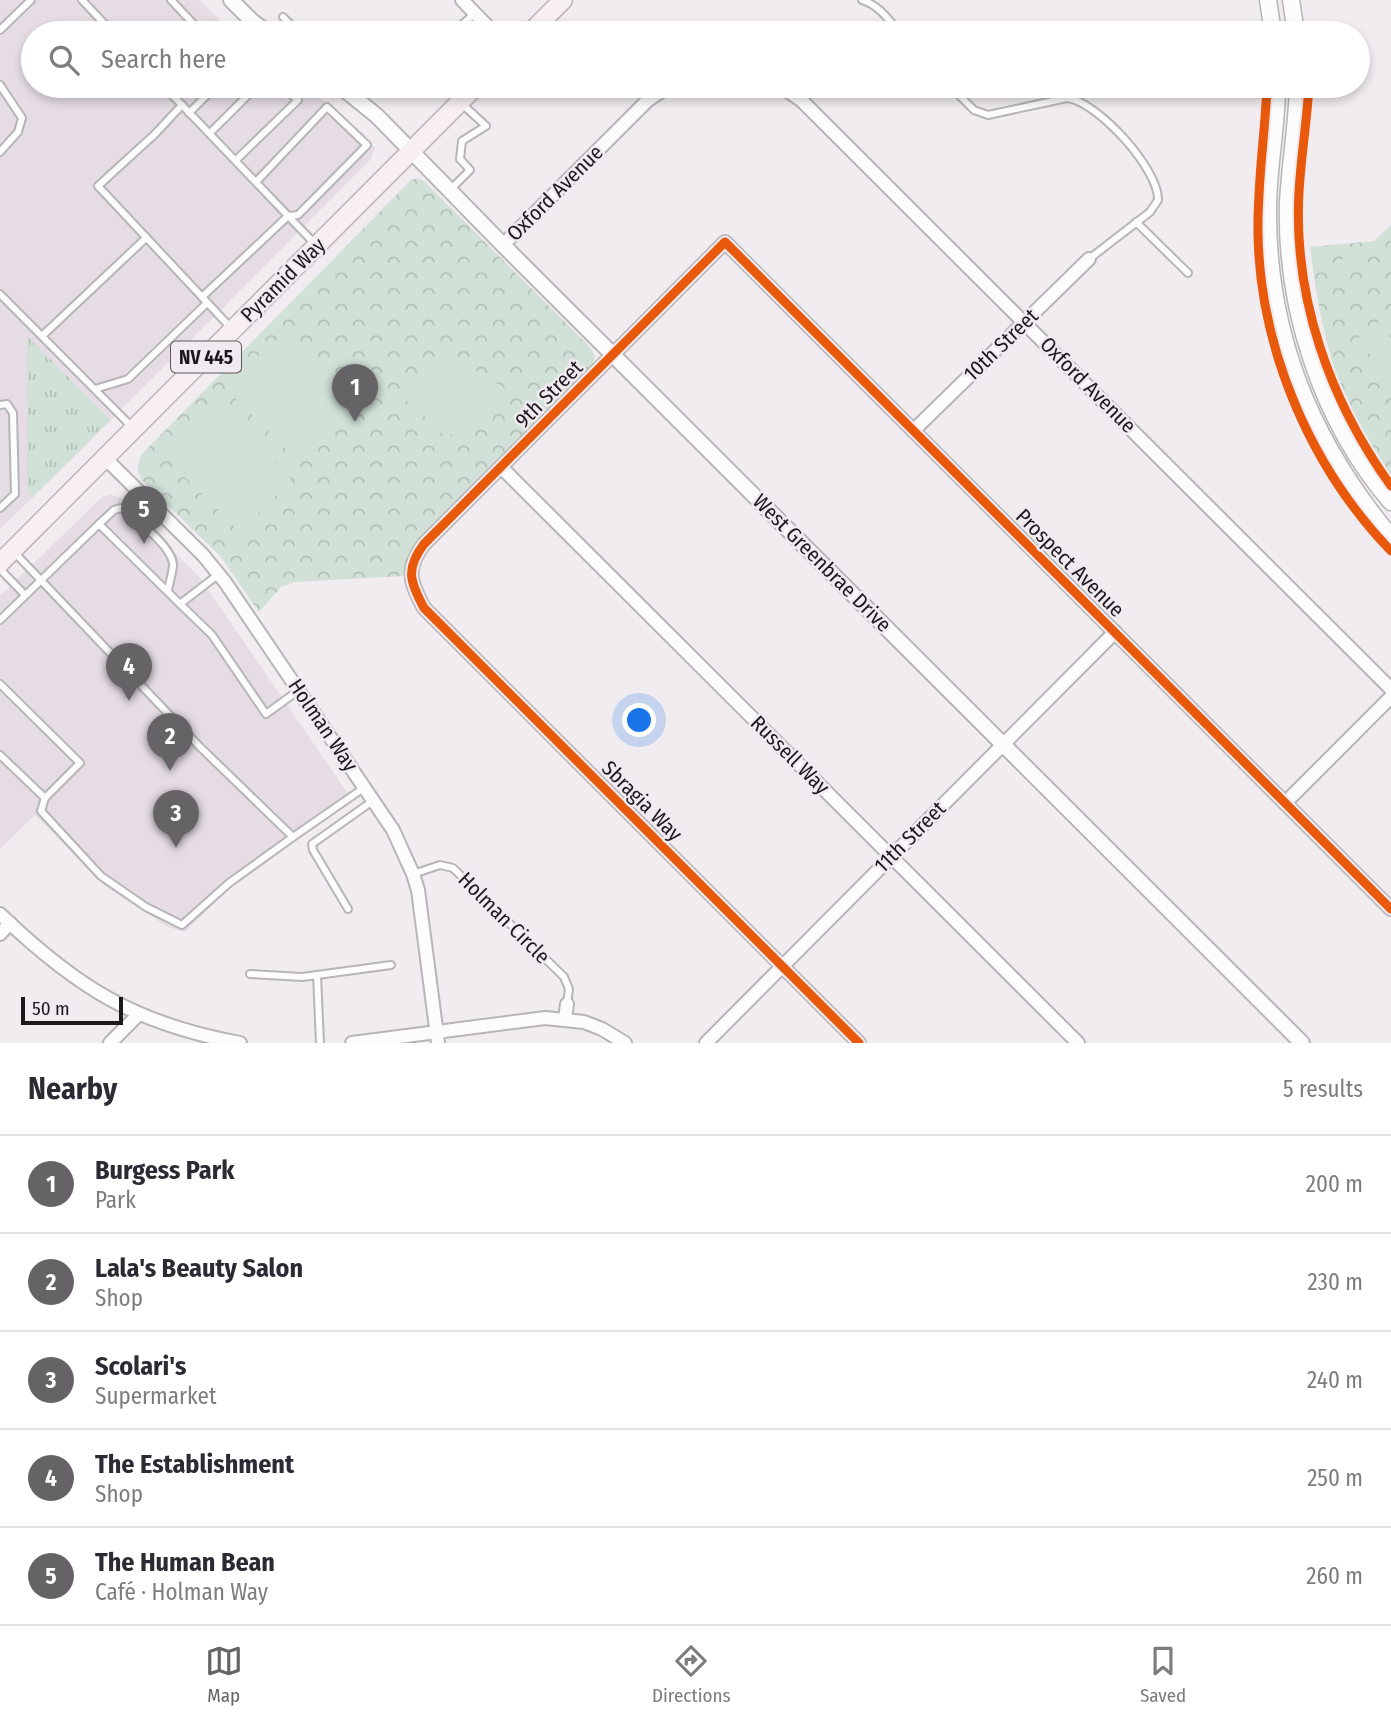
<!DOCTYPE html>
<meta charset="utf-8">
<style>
body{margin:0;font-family:"Fira Sans Condensed",sans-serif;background:#f7f7f7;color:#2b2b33}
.scale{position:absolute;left:21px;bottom:18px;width:102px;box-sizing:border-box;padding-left:7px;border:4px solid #1b191b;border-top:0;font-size:19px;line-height:24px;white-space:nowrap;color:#1b191b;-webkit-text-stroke:5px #f1ebf1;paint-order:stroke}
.you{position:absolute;left:640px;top:721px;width:24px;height:24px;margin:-18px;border:5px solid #fff;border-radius:50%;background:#1a73e8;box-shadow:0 0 0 10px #1a73e833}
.badge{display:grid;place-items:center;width:46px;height:46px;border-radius:50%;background:#666366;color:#fff;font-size:23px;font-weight:700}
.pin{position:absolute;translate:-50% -58px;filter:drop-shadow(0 2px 4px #0008)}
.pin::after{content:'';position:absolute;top:37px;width:24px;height:21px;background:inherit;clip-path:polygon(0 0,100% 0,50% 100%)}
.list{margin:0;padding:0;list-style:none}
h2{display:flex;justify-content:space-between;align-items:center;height:91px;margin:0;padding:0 28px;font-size:30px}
h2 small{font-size:23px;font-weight:400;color:#7c7c81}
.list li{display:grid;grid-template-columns:46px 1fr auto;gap:21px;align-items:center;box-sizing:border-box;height:98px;padding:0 28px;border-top:2px solid #e1e1e2}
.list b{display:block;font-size:26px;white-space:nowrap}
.list p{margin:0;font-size:23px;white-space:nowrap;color:#7c7c81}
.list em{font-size:23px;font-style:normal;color:#7c7c81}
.icon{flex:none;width:38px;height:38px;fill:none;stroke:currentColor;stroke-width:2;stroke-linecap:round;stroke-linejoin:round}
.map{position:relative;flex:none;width:1391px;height:1043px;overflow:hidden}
.search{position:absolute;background:#fff;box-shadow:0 4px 10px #0003;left:21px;right:21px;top:21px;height:77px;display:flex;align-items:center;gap:18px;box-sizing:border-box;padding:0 24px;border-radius:38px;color:#7c7c81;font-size:26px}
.sheet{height:581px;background:#fff}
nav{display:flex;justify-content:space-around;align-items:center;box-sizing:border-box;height:98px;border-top:2px solid #e1e1e2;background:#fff;font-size:19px;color:#7c7c81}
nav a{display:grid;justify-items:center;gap:4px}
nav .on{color:#666366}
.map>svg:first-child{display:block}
.built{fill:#e5dce4}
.grass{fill:url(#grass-tufts)}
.park{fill:url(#park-crowns)}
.pitch{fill:#d1e1d7}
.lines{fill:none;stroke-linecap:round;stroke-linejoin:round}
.service-casing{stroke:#b7b5b7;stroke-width:10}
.minor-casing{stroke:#b7b5b7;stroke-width:16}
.tertiary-casing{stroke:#b7b5b7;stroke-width:18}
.secondary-casing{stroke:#b7b5b7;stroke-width:19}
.primary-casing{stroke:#c1b3b8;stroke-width:21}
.service{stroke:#fdfcfd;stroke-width:6}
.minor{stroke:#fdfcfd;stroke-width:12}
.tertiary{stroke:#fdfcfd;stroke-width:14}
.secondary{stroke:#fdfcfd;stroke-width:16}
.primary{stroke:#f7eff2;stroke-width:18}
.cycleway-casing{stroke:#f1ebf1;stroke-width:13}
.cycleway{stroke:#e8590c;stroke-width:9}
.labels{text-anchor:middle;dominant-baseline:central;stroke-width:5;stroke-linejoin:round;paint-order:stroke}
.shield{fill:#f1ebf1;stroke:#5b585b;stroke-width:2}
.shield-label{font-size:19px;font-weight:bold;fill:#1b191b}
.street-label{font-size:21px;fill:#1b191b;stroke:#f1ebf1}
</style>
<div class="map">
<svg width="1391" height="1043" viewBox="0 0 1391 1043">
<defs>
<pattern id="grass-tufts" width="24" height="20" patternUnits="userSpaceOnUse" patternTransform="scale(1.75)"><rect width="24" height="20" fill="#d1e1d7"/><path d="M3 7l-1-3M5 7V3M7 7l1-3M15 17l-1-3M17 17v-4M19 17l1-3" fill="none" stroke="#b3c0b8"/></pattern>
<pattern id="park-crowns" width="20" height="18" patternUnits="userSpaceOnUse" patternTransform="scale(1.75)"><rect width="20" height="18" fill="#d1e1d7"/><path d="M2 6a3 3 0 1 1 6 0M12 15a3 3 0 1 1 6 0" fill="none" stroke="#b3c0b8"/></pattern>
</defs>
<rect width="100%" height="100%" fill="#f0ecf0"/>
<g class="built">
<polygon points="0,0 200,0 232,33 33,33 33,86 298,86 320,98 342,115 363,133 375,148 371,159 111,420 27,337 27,487 32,498 0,529"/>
<polygon points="109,494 121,498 200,578 353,801 235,883 185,932 168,927 106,887 35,815 0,849 0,596 101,498"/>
</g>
<polygon class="grass" points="27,336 111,420 32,498 27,487"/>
<g class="park">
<path d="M418,178L425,182L588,345L595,356L593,365L420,538L407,557L403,576L294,582L281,587L259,612L220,556L142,480C136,470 137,464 142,454L411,180Z"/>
<path d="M1391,225V477C1339,417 1319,324 1310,247L1374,241Z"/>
</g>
<g class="pitch">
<polygon points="1350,251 1361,262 1340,283 1330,273"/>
<polygon points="1378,322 1391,338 1391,376 1389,378 1357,339"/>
<polygon points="279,339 286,341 354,406 298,461 233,396 230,389 232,382 273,341"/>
<polygon points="452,360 474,369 510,392 463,435 443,434 400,394 421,373"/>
<polygon points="212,400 292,480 240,532 160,452"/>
</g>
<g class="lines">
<defs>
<g id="service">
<polyline points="82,0 113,33"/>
<polyline points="171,0 202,33"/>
<path d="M862,0C880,6 888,19 900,33"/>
<polyline points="283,17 299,33"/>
<polyline points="0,30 31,0"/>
<polyline points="453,33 475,13"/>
<polyline points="0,85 22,118 18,132 0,152"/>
<polyline points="163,86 182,105"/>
<path d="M950,86L974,110L988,115L1067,98C1097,101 1159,169 1158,200L1150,212L1089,259"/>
<polyline points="189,113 216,86"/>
<polyline points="210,133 257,86"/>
<polyline points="236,160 298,100 281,86"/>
<polyline points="451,189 470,170 460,159 462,141 486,126 461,103"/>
<polyline points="1136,222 1188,273"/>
<polyline points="0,294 132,427"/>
<polyline points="202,297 288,216 298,215 367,145 327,107 256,182"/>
<polyline points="232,329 98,186 155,134 182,105 314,243"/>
<polyline points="42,336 146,238"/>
<polyline points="95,389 128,379 207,303"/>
<polyline points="0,405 7,404 13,413 15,494 0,508"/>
<path d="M99,524L114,510L121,508C136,519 171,545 173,564C173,572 169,583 168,591"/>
<polyline points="13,551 200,747 293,837 365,787"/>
<polyline points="0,569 25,595"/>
<polyline points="219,574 180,604 212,635 266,714 299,690"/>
<polyline points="0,620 99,524 180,604"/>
<polyline points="0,684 80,763 45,798 0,755"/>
<polyline points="45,798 41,811 101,876 146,907 182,925 229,883 293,837"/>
<polyline points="413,874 440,865 453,868 564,977 569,989 567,1004"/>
<polyline points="348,909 313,850 312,844 374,800"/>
<polyline points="250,974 302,977 317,975 320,1043"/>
<polyline points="317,975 391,965"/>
</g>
<g id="minor">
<polyline points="462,0 494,33"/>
<polyline points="780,86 801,100 1391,689"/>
<polyline points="503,245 648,100 669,86"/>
<polyline points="913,431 1089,259"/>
<polyline points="106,459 203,555 225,582 393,830 413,874 418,890 438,1043"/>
<polyline points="501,467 1078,1043"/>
<polyline points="1285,803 1391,697"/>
<path d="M0,914C76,987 135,1024 240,1043"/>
<polyline points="0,934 10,923"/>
<polyline points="565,1019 567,1004"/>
<polyline points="110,1043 139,1014"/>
<polyline points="352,1043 545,1018 584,1022 602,1029 625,1043"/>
<polyline points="706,1043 1115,632"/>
<path d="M859,1043L424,608C410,582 405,569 424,544L725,242L1391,909"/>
</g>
<g id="tertiary">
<polyline points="231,0 252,21 268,33"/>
<polyline points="340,86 377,116 503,245 1302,1043"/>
</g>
<g id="secondary">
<polyline points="1268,0 1273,33"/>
<polyline points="1291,0 1296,33"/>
<path d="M1277,86C1277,127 1268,167 1268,209C1267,335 1311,441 1391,537"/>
<path d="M1298,86C1297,125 1290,164 1288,203C1285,309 1322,422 1391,502"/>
</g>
<g id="primary">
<polyline points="530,33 563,0"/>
<polyline points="0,563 476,86"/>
</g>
</defs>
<use href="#service" class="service-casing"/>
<use href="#minor" class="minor-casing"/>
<use href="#tertiary" class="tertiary-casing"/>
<use href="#secondary" class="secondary-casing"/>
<use href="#primary" class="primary-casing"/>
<use href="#service" class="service"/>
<use href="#minor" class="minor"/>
<use href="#tertiary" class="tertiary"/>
<use href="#secondary" class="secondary"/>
<use href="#primary" class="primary"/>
<defs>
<g id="cycleway">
<path d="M1267,86C1265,135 1257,184 1258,234C1260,350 1311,468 1391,551"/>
<path d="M1309,86C1307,121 1301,156 1299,192C1293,298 1330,401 1391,486"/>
<path d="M859,1043L424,608C410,582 405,569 424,544L725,242L1391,909"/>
</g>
</defs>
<use href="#cycleway" class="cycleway-casing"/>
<use href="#cycleway" class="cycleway"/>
</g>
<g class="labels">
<rect class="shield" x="171" y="341.5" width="70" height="31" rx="5"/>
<g class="shield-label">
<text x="206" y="357">NV 445</text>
</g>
<g class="street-label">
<text transform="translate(555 193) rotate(-45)">Oxford Avenue</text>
<text transform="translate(283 280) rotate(-45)">Pyramid Way</text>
<text transform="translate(1001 345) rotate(-44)">10th Street</text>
<text transform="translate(1088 385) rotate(45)">Oxford Avenue</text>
<text transform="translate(549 394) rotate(-45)">9th Street</text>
<text transform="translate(822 563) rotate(45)">West Greenbrae Drive</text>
<text transform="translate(1070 563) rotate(45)">Prospect Avenue</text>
<text transform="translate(323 725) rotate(56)">Holman Way</text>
<text transform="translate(790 755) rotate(45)">Russell Way</text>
<text transform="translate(642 801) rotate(45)">Sbragia Way</text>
<text transform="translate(910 837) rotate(-45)">11th Street</text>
<text transform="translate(504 918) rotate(45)">Holman Circle</text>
</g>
</g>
</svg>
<div class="scale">50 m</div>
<div class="you"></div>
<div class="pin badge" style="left:355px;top:422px">1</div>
<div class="pin badge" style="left:170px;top:771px">2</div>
<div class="pin badge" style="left:176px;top:848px">3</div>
<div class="pin badge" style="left:129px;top:701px">4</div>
<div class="pin badge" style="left:144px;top:544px">5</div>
<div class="search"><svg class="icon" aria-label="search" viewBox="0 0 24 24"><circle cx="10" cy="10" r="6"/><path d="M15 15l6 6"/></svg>Search here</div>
</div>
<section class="sheet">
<h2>Nearby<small>5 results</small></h2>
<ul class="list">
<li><span class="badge">1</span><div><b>Burgess Park</b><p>Park</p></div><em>200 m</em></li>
<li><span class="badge">2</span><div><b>Lala's Beauty Salon</b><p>Shop</p></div><em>230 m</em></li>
<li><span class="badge">3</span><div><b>Scolari's</b><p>Supermarket</p></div><em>240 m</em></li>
<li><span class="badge">4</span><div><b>The Establishment</b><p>Shop</p></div><em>250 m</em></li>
<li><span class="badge">5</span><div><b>The Human Bean</b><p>Café · Holman Way</p></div><em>260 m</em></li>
</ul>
</section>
<nav>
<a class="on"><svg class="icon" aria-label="map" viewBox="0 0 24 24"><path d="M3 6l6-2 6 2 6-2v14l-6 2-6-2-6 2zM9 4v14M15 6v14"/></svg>Map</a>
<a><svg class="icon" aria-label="directions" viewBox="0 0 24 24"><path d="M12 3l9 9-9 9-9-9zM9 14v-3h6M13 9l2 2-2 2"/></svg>Directions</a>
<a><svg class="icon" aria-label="saved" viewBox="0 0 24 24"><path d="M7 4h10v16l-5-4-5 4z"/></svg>Saved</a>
</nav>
